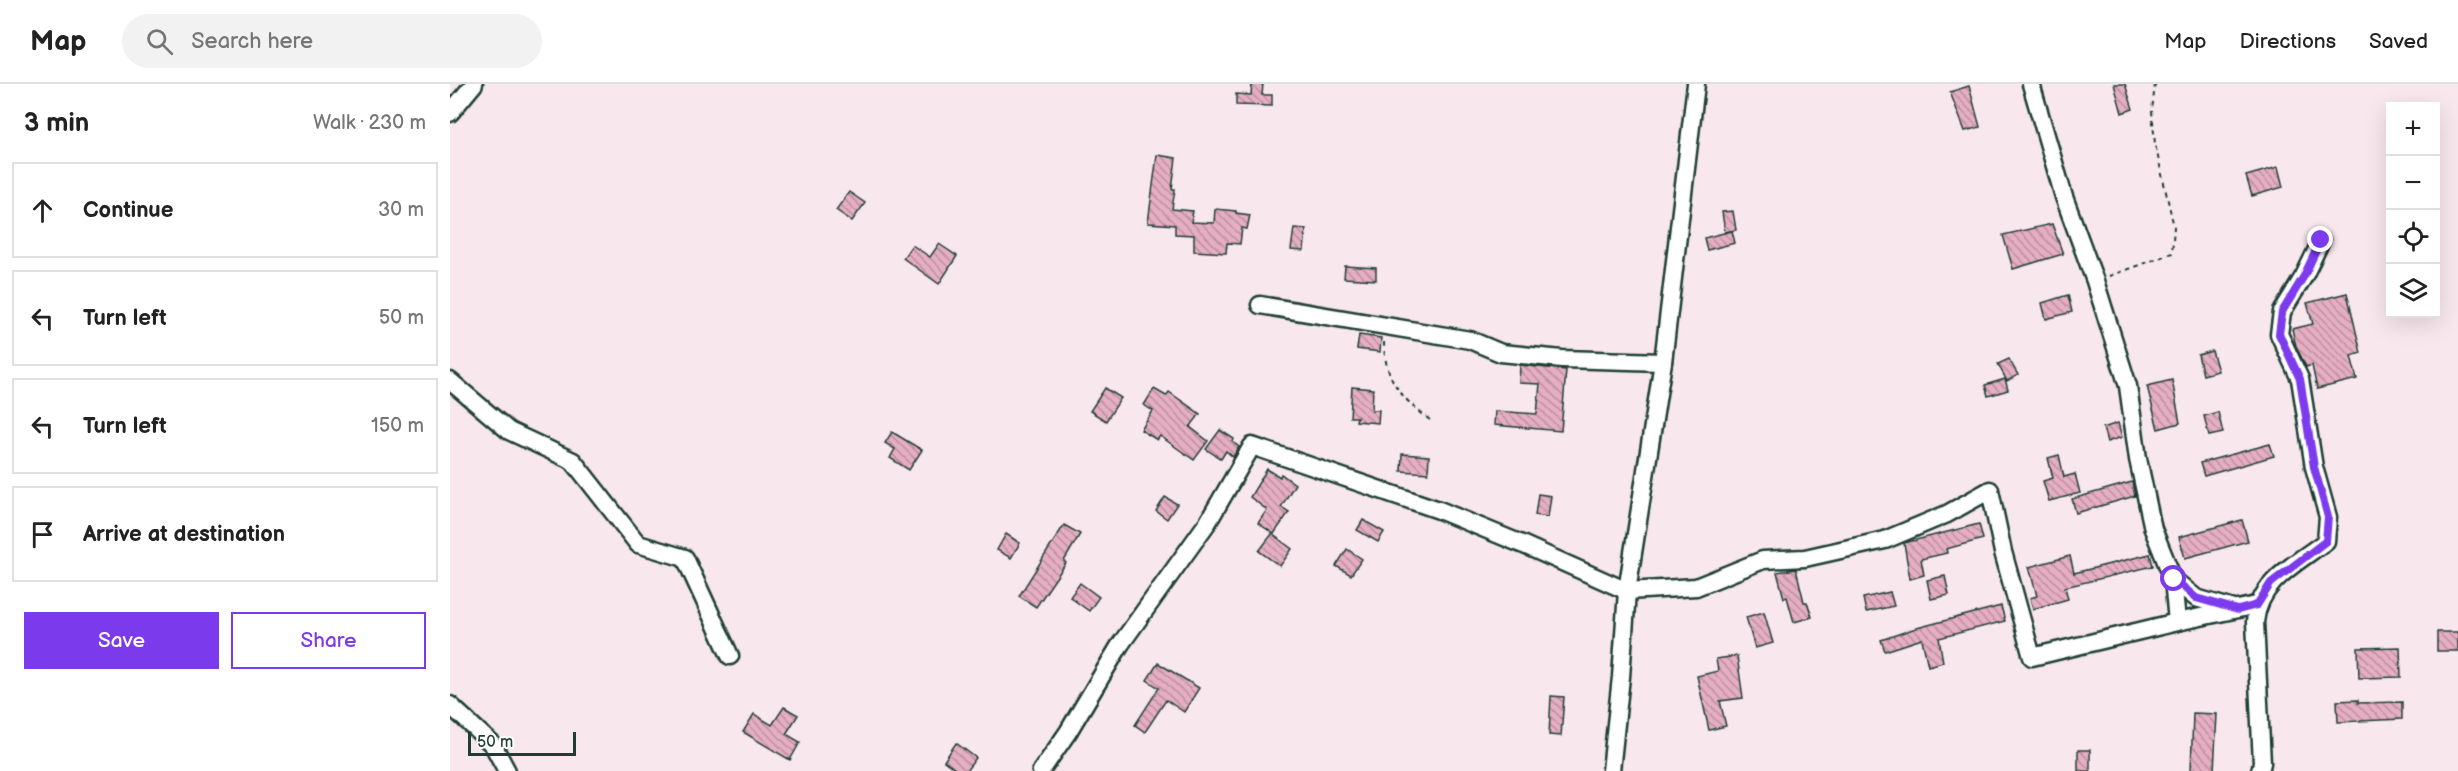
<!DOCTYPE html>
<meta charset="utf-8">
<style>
body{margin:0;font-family:"Balsamiq Sans",sans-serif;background:#f2f2f2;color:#222}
.controls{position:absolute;right:18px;top:18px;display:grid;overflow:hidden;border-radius:0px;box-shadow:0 6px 24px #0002}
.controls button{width:54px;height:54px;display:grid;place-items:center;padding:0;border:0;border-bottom:2px solid #e0e0e0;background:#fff;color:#222;font:30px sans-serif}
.scale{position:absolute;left:18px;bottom:15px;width:108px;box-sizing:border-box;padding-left:6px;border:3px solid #1f3d34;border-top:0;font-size:16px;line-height:21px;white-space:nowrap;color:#1f3d34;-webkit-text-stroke:4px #fff;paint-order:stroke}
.stop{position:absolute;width:18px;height:18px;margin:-14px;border:4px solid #7c3aed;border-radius:50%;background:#fff}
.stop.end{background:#7c3aed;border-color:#fff;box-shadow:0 2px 6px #0008}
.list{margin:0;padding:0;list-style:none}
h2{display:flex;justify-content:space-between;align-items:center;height:78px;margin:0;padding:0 24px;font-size:26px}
h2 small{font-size:20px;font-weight:400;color:#767676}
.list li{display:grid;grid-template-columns:39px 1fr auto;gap:18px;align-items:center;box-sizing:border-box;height:96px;margin:0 12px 12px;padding:0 12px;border:2px solid #e0e0e0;border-radius:0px}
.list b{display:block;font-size:22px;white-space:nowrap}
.list em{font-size:20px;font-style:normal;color:#767676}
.actions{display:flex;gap:12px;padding:18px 24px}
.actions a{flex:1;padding:14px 0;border:2px solid #7c3aed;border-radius:0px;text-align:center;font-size:21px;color:#7c3aed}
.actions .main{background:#7c3aed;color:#fff}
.icon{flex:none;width:33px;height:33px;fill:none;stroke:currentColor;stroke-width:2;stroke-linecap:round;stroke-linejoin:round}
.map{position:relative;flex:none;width:2008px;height:687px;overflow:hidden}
header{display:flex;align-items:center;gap:36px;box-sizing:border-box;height:84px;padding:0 30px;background:#fff;border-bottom:2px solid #e0e0e0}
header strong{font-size:28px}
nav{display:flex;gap:33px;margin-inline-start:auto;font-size:21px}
.search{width:420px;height:54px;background:#f2f2f2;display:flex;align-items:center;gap:15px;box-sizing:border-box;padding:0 21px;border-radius:33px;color:#767676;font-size:22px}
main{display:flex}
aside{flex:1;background:#fff}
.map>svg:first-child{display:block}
.building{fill:url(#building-back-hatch);stroke:#1f3d34;stroke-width:1.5}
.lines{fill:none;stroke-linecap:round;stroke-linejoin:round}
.street-casing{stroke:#1f3d34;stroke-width:21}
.path{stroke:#1f3d34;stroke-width:2;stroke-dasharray:4.5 4.5;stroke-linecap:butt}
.street{stroke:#fff;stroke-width:16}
.route{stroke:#7c3aed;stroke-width:8}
</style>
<header>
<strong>Map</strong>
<div class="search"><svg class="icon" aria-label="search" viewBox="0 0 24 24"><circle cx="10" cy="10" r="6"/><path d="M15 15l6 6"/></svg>Search here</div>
<nav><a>Map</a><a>Directions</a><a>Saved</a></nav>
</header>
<main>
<aside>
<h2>3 min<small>Walk · 230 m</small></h2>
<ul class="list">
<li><svg class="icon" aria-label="ahead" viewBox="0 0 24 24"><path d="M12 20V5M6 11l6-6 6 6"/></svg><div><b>Continue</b></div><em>30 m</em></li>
<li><svg class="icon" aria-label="left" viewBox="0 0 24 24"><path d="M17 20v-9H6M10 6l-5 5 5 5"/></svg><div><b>Turn left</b></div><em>50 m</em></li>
<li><svg class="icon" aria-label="left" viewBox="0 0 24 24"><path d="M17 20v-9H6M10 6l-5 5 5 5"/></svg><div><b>Turn left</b></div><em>150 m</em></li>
<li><svg class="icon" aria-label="arrive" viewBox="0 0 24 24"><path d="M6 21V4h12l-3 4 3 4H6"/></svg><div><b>Arrive at destination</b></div></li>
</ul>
<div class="actions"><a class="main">Save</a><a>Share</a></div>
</aside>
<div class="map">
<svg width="2008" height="687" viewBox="0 0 2008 687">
<defs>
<pattern id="building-back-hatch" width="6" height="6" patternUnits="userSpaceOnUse" patternTransform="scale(1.5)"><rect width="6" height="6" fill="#e6aec3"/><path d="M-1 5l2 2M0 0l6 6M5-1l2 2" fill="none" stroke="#ba8f9f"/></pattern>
</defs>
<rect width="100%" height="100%" fill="#f8e7ed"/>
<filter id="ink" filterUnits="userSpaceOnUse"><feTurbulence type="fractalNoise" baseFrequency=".0167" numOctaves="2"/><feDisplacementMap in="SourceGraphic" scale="12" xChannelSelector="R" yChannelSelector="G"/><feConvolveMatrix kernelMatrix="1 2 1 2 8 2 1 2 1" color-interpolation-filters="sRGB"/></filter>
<g filter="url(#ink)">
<g class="building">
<polygon points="802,0 813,0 812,11 822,11 822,22 786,21 786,10 801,11"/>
<polygon points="1664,0 1675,0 1683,25 1672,29"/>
<polygon points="1519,2 1530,43 1515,47 1500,8"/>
<polygon points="707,71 726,74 722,105 725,105 722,125 743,127 741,138 764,139 765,125 786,127 786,129 800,131 797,145 792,144 790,160 777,159 776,169 744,167 744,151 725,150 725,141 698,139"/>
<polygon points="1828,83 1833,103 1802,112 1796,92"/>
<polygon points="399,108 415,119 402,137 386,126"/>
<polygon points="1283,127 1286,146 1275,148 1272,128"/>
<polygon points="1602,140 1613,170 1563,185 1553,151"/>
<polygon points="844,144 856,145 854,167 841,166"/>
<polygon points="1282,147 1285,159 1257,166 1254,154"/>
<polygon points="489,160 507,172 489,200 453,174 462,161 480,173"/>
<polygon points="895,182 926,184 926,196 894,194"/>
<polygon points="1897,209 1911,269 1901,272 1907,295 1867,305 1862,281 1856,283 1846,262 1842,245 1863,240 1857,219"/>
<polygon points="1618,211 1622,228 1596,235 1592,219"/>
<polygon points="909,251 931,254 930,268 907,265"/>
<polygon points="1762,267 1768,287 1753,291 1748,271"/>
<polygon points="1559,275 1568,291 1557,297 1548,280"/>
<polygon points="1070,281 1116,286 1111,347 1044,341 1045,327 1087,330 1090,300 1069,299"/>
<polygon points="1555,295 1558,306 1538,312 1535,301"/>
<polygon points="1722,296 1730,339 1708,345 1697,302"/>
<polygon points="902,303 923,305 922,326 929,326 928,339 906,337 907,333 900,333"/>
<polygon points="655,304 671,314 656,337 640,327"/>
<polygon points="704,305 716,312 719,308 750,330 740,343 758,357 744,376 710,352 707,356 691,346 703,327 694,321"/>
<polygon points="1768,328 1773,349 1759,352 1754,332"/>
<polygon points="1668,339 1672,353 1657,358 1653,344"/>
<polygon points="770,346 784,355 783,358 789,363 783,373 776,367 771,375 756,365"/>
<polygon points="442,348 472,366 459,386 440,374 445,365 435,359"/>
<polygon points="1820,360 1824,372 1754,392 1750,379"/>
<polygon points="952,370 979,372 978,389 951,387"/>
<polygon points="1609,371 1614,393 1625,390 1630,409 1599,417 1593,397 1603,394 1598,374"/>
<polygon points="817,385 830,393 831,390 845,400 831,423 839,428 824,450 808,439 817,426 800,413"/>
<polygon points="1682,398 1685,412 1626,429 1622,415"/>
<polygon points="1088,410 1101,412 1098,433 1085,431"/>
<polygon points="715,413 727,420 717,435 706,427"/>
<polygon points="913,436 934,448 928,458 907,446"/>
<polygon points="1792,436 1798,457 1735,474 1729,453"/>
<polygon points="1529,440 1533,455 1496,465 1497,469 1471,475 1474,491 1460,495 1454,459"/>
<polygon points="614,441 630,450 614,477 616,479 586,523 569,512"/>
<polygon points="556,450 570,459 561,474 547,466"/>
<polygon points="822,450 842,465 830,482 809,467"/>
<polygon points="897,465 912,475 901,491 886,482"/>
<polygon points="1700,470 1703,482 1615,503 1618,515 1583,525 1580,514 1587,512 1579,483 1620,472 1624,489"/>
<polygon points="1346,485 1354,518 1357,518 1362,533 1344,538 1337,513 1334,514 1327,488"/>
<polygon points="1495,492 1499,511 1481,515 1477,496"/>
<polygon points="630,499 649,513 639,527 620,513"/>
<polygon points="1440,508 1444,522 1416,528 1413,514"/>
<polygon points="1551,522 1555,537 1489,554 1493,578 1478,582 1472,555 1435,567 1431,556 1463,545"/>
<polygon points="1314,528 1323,559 1305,564 1296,533"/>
<rect x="1987" y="548" width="21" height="19"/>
<polygon points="1950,563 1951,593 1909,594 1908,564"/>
<polygon points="1287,572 1293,614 1270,617 1276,642 1259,646 1247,592 1268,587 1266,575"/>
<polygon points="708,579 749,604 734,628 716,616 695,648 685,641 709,604 697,596"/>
<polygon points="1101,612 1114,613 1111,652 1099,651"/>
<polygon points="1908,616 1908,619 1952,618 1952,635 1888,638 1887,617"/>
<polygon points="334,623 348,631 336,650 350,658 340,676 293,648 304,630 322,641"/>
<polygon points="1743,629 1767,630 1764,687 1741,687"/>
<polygon points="506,659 526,674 516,687 508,687 494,677"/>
<rect x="1628" y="666" width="12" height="21"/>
</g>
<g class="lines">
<defs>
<g id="street">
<polyline points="1581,0 1614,113 1645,197 1678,302 1688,375 1703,445 1723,495 1746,514 1784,525"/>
<polyline points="0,29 24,0"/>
<polyline points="810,221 1020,256 1051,269 1112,275 1213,278"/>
<polyline points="0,297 59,347 123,377 188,460 235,474 280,572"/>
<polyline points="1723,495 1727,538"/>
<polyline points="0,621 43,661 57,687"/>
<polyline points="591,687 618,648 670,561 758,438 802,362 989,426 1074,461 1177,507 1246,503 1313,476 1355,474 1435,456 1497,430 1540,406 1553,468 1582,573 1727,538 1807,521"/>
<polyline points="1161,687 1171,593 1177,507 1213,278 1246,0"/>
<path d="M1810,687L1812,679L1805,538C1809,497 1846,480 1876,457L1878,433L1864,383L1850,295L1829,250L1832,228L1854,192L1871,157"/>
</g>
</defs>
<use href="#street" class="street-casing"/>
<g class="path">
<polyline points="1659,192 1722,169 1724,143 1705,60 1702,27 1705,0"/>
<path d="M934,258C934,295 952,315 980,336"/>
</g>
<use href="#street" class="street"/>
</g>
</g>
<g class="lines" filter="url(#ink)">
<polyline class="route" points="1724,495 1746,514 1788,526 1807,521 1821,499 1876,457 1878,433 1864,383 1850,295 1829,250 1832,228 1854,192 1871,156"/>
</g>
</svg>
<div class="controls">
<button>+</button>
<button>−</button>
<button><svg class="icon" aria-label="locate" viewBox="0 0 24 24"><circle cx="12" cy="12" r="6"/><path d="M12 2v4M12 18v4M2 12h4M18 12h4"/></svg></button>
<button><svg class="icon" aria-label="layers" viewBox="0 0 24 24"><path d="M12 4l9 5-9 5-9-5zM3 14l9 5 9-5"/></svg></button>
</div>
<div class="scale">50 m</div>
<div class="stop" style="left:1724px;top:495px"></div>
<div class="stop end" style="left:1871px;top:156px"></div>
</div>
</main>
